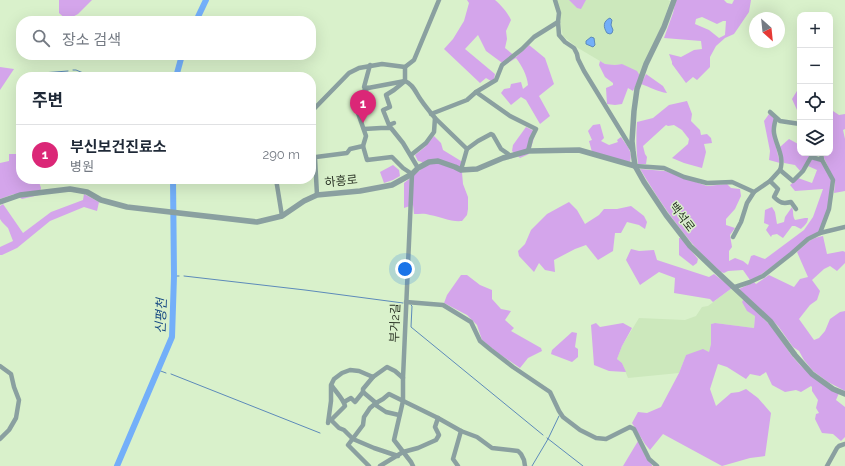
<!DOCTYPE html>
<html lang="ko">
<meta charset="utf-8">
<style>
body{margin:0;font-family:Raleway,"Noto Sans KR",sans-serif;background:#f2f2f3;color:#1f2937}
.controls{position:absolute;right:12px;top:12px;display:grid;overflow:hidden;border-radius:8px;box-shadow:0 4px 16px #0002}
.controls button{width:36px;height:36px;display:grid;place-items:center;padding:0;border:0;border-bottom:1px solid #e0e1e3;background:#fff;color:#1f2937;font:20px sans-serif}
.compass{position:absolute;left:749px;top:12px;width:36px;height:36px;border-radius:50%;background:#fff;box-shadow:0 4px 16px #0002;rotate:153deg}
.you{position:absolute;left:405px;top:269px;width:14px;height:14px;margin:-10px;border:3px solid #fff;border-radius:50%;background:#1a73e8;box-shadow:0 0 0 6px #1a73e833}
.badge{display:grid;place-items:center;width:26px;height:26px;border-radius:50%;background:#db2777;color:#fff;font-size:13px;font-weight:700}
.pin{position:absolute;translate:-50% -33px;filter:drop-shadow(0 1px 2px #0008)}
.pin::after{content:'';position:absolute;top:21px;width:14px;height:12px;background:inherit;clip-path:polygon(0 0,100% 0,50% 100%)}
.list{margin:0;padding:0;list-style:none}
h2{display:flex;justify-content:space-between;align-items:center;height:52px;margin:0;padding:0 16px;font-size:17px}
h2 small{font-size:13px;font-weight:400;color:#747a83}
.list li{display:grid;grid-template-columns:26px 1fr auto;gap:12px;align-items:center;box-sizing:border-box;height:60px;padding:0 16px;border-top:1px solid #e0e1e3}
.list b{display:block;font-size:15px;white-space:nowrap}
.list p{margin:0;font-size:13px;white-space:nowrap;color:#747a83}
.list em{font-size:13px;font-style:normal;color:#747a83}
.icon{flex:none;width:22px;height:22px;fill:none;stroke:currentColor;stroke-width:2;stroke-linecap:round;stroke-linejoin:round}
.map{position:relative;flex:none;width:845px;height:466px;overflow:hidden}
.search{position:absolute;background:#fff;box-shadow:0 4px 16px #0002;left:16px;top:16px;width:300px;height:44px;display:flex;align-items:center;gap:10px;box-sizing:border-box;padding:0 14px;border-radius:16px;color:#747a83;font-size:15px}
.panel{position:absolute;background:#fff;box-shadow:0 4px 16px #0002;left:16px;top:72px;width:300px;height:112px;border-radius:16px}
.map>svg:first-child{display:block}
.built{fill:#cce8bc}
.green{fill:#d4a5eb;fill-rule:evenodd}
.water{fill:#73aff9;stroke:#5d8aba}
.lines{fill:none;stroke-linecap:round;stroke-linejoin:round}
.stream{stroke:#5d8aba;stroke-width:1}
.river{stroke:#73aff9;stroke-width:6}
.minor{stroke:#8aa0a0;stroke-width:4.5}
.tertiary{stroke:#8aa0a0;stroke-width:5.5}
.labels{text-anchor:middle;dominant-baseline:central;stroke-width:3;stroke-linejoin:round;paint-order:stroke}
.street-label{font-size:12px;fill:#2b3426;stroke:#d9f1cb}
.water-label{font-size:13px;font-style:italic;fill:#164983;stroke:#d9f1cb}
</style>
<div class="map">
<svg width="845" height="466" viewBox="0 0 845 466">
<rect width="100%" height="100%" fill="#d9f1cb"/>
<g class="built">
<polygon points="556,0 668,0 670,1 663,23 640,76 622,64 615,65 605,64 600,61 578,48 563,36 561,27 560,16"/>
<polygon points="732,288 744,299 755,315 754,328 715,323 711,324 711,344 709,352 686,355 679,373 628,378 622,363 617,359 622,346 639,318 685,320 696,316 702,307 708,306"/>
</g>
<g class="green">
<polygon points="59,0 92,0 78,14 67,20 59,13"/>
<path d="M467,0H495C501,5 508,13 511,20L506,31L507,39L505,48L516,57L529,45L534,49L545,58L554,84L539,96L550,116L540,124L526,100L521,97L511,105L501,93L504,89L510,88L511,84L521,82L523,89L528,85C527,75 522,66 516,58L505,65L486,51L478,35L465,49L495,74L494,79L491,81L486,78L480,83L444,49L453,39L464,21L469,3Z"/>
<polygon points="569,0 586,0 581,9 577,8"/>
<path d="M676,0H724L727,3L732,4L734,0H751L749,12L734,34L725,38L716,46L710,57V67L697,80L693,77L686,83L672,64V62L669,54L681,57L694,50L702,49L701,41L664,38L673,13ZM702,17L717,24L723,21H726L725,35L719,38L709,30L695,24L696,19Z"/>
<polygon points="600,61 605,64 615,65 622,64 637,71 640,76 633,91 628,88 622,104 615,105 607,104 606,88 613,85 613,83 605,77 599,65"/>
<polygon points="0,67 14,69 0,90"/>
<path d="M646,74L663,86L667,93C658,92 650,87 641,84Z"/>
<polygon points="800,86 800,112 797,110 792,99"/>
<path d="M687,101L692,114L691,121L700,130L701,135L707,134L711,138L712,143L704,144L706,152L702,168L684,163L672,158L688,144L689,139L682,130L674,125L668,126L666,125L643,146L645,154L647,157L646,164H638C636,150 636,137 637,122L653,118L669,105Z"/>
<polygon points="833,111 839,115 845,114 845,129 843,130 845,139 845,191 834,193 835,182 824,158 823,153 830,153 830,112"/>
<polygon points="769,114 774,117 773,135 780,163 769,160 770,151 764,121"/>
<path d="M600,124L604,138L601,141L609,145L618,142L617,140L621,137C627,146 633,151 630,162L592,152L589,141L592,140L588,131L593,125Z"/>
<polygon points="526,127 536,132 529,154 520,158 512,151 513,145"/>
<path d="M434,136L441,143L443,150L461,161L463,184L468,197V209L467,215L462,221C450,222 442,217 430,215C425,213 419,214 414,214L413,205L404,208V183L423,168L422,162L418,161L415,155L425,147Z"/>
<polygon points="789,139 800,145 800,153 809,153 811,156 801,172 795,165 784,163 780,147"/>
<polygon points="9,154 21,154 21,179 38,179 41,188 39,195 22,199 14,194 0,199 0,163 9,161"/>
<path d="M812,159L821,161L832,182L829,206L819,232L759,276L750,280L743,270L728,271L724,273L721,272C710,262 699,252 690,241C671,218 655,194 640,169L665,171L707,186L727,184L731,188L740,189L741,196L735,209L726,219V225L735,228L730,235L732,247L729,251V261L735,258L743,261L748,265L751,256L754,255L765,259L804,230L813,217L823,189L795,191L790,185L798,178L812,183L817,170L808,166Z"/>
<polygon points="393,165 399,170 400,176 393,180 384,183 380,172"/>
<polygon points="84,194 99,202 97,211 84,207 50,221 17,248 2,255 0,255 0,247 13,241 8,228 2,222 0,219 0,206 3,204 23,233 51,212 83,200"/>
<polygon points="569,202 577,210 585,224 599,215 604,209 617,209 631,206 644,216 647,222 645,229 639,225 627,222 621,233 615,233 613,251 598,260 586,245 575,249 554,260 555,272 545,270 539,263 534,272 519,256 518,251 525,244 531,230 547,214"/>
<path d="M772,207L775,212L777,224L784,222L785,217L792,207C794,212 792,215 795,220L805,218H808C808,223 804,226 801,229L795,226H792L783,238L777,234L772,235L771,237L766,230L769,225L764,223L765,210Z"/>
<path d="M823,236L827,254L843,251L845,252V263L837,271L830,266L824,269L812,280L820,291L817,300L810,305L799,319L814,340L819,338L825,331L830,319L840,312L845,311V391L828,382L813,371L804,360L799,351L793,347L778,326L739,289L754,282L756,284L769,275L794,287L800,279L808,277L797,252C806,244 810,238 823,236Z"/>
<polygon points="679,238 681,238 698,259 697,263 693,266 679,255"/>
<polygon points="631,249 639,251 654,250 657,260 709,277 714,274 732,288 713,302 710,299 674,293 675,278 659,272 640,285 626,260"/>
<polygon points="461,275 467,275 480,285 492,290 492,299 501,309 511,311 505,320 514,328 511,331 541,348 542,351 528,358 520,368 498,353 482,340 477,325 467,315 444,303 447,295"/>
<polygon points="744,299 771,326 792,356 800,365 812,376 839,393 836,400 845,407 845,437 841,441 833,434 822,433 815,419 816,414 819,413 816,408 818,400 812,391 812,387 811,386 801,392 796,390 785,392 772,385 766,372 760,376 750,374 746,379 727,367 718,364 710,389 716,406 731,393 739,392 746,389 758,398 771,413 765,456 750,458 722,466 663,434 650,450 645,444 632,423 638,412 647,413 661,407 679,373 686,355 703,349 709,352 711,344 711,324 715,323 754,328 755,316 747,311 742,302"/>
<polygon points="596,323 600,327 623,323 632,328 622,346 617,359 622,363 626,372 609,371 594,365 591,325"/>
<polygon points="572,332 577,333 575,347 578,349 578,357 572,362 551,354 552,350"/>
<polygon points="638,441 646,458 652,465 652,466 623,466"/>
</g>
<g class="water">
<path d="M610,18L612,20L611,25L613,30L612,33L610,34L607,33C603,27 603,21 610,18Z"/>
<polygon points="591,37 594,38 595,45 593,47 586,44 586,41"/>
</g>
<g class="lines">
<g class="stream">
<polyline points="73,70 76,70 93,77"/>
<polyline points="29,74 68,71"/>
<polyline points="174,276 179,276"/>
<polyline points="184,276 305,290 403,303"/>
<polyline points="411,305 412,306 411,327 543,435"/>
<polyline points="158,370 166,373"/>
<polyline points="171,374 320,433"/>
<polyline points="547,438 583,466"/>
<polyline points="532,466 548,439 559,416"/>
</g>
<g class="river">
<polyline points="196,21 206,0"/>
<polyline points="176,77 182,55"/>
<polyline points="117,466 172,337 174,276 173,179"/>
</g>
<g class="minor">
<polyline points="555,0 559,13 558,22 559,35 565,42 574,48 577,54 578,59 584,71 633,151"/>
<path d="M368,88L405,81C413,84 416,93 421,100C425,106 430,112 435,118L434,132L426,143L411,155"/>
<polyline points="476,92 496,80 502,65 522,49 534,37 558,22"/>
<polyline points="311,112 349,73 359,68 382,64 405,67 414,60 439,0"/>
<polyline points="770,112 780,121 800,124"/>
<polyline points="431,114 467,100 476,92 510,116 536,129 531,139 528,151"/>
<polyline points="435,118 467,149 461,170"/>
<path d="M776,118C775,122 773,128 774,133C776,145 785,158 780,170L793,181L803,171L811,157L822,160"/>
<polyline points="394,123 389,125 383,110 390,107 386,95 394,90 405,81 405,67"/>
<polyline points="364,129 381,128 391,128 403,143 418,168"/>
<polyline points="363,146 367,160 392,157 403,168 412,174 403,378 403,401 394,440 411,462 413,466"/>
<polyline points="467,149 478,141 491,134 493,135 501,149 511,156"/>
<polyline points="635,166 664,168 684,177 707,183 732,182 754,192 770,181 780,170"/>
<polyline points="276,179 282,216"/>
<path d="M770,181L778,189L774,197C780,203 783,204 791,202L796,209"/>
<polyline points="317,195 315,158 316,157 347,153 350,149 363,146 366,136 358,113 361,105 360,94 368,88 364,87 370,65"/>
<polyline points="820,233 829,209 833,180 822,160 821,153"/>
<polyline points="733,237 741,222 747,203 754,192"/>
<polyline points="735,287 750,282 763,276 791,254 808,239 820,233 845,227"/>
<polyline points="406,302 443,305 471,322 480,341 491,350 513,367 550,392 559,411 563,417 580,430 596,438 606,439 630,427 634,429 649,459 657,466"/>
<polyline points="0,366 11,374 14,387 19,400 16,418 9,430 0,439"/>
<polyline points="363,392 376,403 377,406 386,412 399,415"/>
<polyline points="344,402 351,398 355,402 363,392 363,389 373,377"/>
<polyline points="329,420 331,420 339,428 344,430 353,439 374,448 398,456"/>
<path d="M331,420L345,406C344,400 336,392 332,386"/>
<polyline points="328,423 331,401 331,385 334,379 342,373 350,370 359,371 373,377 387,367 395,371 403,378"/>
<polyline points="369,466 348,445 363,425 364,417 370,408 376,403 383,399 389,394 438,418 461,431 477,437 492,448 518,451 521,454 524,460 525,466"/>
<polyline points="380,466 403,452 418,448 436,440 439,435 435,427 438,418"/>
<polyline points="458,466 453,459 461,431"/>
<polyline points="827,466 837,448 839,446 845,444"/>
</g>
<g class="tertiary">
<polyline points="674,0 664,27 646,64 637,89 634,111 632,141 633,151 635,166 644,182 666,215 690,246 715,270 770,321 795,355 812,374 833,389 845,394"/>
<polyline points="0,202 20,195 70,189 87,192 101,200 127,207 257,222 282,216 304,201 317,195 360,191 392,185 412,174 418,168 429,162 438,161 455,167 461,170 477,169 503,158 528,151 579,150 635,166"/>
</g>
</g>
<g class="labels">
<g class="street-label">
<text transform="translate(341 181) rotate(-6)">하흥로</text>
<text transform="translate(682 217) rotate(53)">백석로</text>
<text transform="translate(395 323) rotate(-88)">부거2길</text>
</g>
<g class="water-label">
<text transform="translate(161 316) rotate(-88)">신평천</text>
</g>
</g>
</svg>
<div class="controls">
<button>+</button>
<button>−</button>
<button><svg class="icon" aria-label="locate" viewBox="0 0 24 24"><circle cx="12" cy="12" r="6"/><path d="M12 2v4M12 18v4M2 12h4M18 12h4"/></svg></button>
<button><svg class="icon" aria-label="layers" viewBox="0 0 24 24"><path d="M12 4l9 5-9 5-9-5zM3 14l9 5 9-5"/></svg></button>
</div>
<svg class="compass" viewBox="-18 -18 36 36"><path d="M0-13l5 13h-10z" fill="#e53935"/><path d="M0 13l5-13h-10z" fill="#747a83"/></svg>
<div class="you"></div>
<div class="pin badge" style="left:363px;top:123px">1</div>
<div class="search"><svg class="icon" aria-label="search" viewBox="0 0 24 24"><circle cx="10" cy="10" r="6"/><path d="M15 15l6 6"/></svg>장소 검색</div>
<section class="panel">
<h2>주변<small></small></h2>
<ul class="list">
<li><span class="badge">1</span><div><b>부신보건진료소</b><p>병원</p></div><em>290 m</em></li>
</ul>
</section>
</div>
